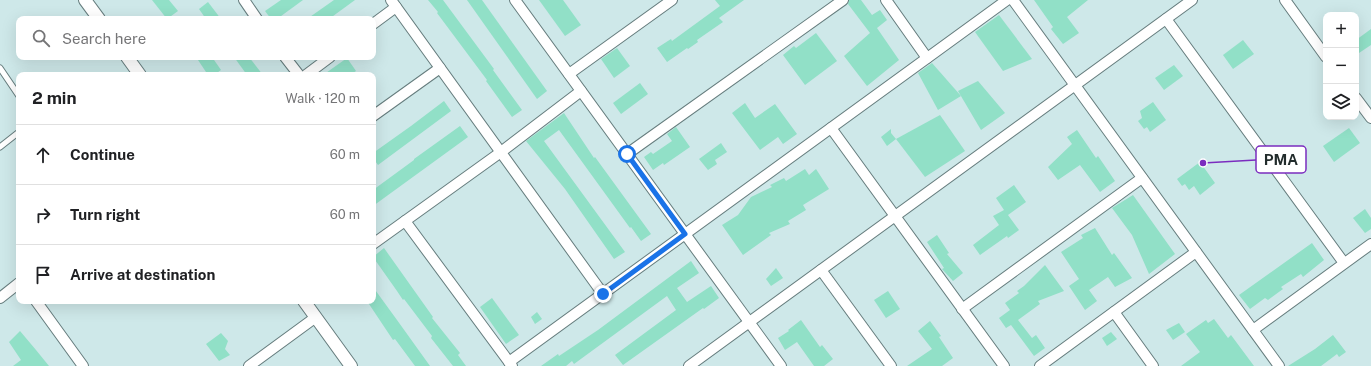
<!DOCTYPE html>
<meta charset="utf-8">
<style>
body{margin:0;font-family:"Public Sans",sans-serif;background:#f6f6f6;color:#202124}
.controls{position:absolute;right:12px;top:12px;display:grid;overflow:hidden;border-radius:8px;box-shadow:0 4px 16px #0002}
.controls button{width:36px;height:36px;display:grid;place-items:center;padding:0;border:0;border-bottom:1px solid #e0e0e0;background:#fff;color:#202124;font:20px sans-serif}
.stop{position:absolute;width:12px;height:12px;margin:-9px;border:3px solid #1a73e8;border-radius:50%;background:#fff}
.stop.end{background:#1a73e8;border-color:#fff;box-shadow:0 1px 4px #0008}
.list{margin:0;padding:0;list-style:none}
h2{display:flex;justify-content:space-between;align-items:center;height:52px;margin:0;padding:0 16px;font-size:17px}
h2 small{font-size:13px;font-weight:400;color:#757577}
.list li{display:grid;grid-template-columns:26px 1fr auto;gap:12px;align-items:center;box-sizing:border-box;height:60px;padding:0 16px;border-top:1px solid #e0e0e0}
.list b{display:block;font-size:15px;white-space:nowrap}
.list em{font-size:13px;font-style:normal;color:#757577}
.icon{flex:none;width:22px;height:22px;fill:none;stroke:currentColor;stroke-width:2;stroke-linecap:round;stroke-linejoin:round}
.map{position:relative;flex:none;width:1371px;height:366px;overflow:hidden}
.search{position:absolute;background:#fff;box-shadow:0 4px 16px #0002;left:16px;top:16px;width:360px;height:44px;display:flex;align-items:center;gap:10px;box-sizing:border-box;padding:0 14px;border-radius:8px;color:#757577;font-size:15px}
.panel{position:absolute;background:#fff;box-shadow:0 4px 16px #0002;left:16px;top:72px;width:360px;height:232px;border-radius:8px}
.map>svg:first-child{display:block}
.building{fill:#91e0c7}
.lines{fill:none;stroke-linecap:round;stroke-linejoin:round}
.service-casing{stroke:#667d7e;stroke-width:7}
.minor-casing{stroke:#667d7e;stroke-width:12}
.tertiary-casing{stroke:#667d7e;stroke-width:14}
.service{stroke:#fff;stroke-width:5}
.minor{stroke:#fff;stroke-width:10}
.tertiary{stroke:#fff;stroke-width:12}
.route{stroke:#1a73e8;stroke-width:5}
.leader{fill:none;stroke:#7b2cbf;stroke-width:1.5}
.callout-dot{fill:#7b2cbf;stroke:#fff;stroke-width:1.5}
.callout{fill:#fff;stroke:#7b2cbf;stroke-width:1.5}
.callout-label{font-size:15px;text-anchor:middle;font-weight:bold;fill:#222c2c}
</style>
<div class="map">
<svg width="1371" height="366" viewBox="0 0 1371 366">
<rect width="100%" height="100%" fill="#cee8e9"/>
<g class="building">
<polygon points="152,0 169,0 178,11 167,19"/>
<polygon points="281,0 303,0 277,19 271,19 265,11"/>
<polygon points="334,0 355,0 329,19 307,19"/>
<polygon points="428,0 443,0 494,69 493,70 522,110 512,117 486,81 487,80 437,13 438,12"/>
<polygon points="467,0 482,0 547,91 537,99"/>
<polygon points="539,0 563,0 581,25 565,36"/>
<polygon points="715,0 744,0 719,18 723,22 697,40 698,42 688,49 687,48 667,62 657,48 671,39 672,41 720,6"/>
<polygon points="849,0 861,0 872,15 880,10 887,20 877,28 899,60 867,86 844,56 870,33 848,4"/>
<polygon points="1034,0 1088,0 1067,17 1079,33 1063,44 1051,29 1053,27"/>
<polygon points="208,2 221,19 206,19 199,9"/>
<polygon points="999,15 1032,59 1003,71 975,32"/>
<polygon points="1371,29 1371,45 1356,55 1356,40"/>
<polygon points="816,33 837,61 805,85 783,55 794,46 796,48"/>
<polygon points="1243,40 1254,54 1233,69 1223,55"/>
<polygon points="617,48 630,66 614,78 601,59"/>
<polygon points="196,57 212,57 221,70 214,75 208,75"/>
<polygon points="234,57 249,57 263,75 247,75"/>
<polygon points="347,58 356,71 350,75 323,75"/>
<polygon points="932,63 961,96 938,110 918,73"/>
<polygon points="1174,65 1183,76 1164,90 1155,78"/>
<polygon points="978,81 1005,113 981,130 958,91"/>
<polygon points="640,83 648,94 621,114 613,103"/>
<polygon points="444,101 451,111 378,165 373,158 373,153 411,126"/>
<polygon points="1153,102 1166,120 1150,132 1147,127 1144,129 1138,121 1142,118 1140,111"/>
<polygon points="745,103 755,118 775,104 797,134 783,144 778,137 760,150 732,113"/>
<polygon points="564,113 594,158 595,157 651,234 641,241 631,227 630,228 559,130 544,141 625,252 614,259 565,189 526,141"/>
<polygon points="940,115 965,151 925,177 896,139"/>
<polygon points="460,126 468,137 373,206 373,190 414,160 414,159"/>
<polygon points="676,127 690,147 664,165 663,163 653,170 644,157 651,152 653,154 672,141 667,134"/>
<polygon points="1349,128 1360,143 1334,162 1323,146"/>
<polygon points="891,129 891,133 896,139 887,146 881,137"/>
<polygon points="1077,130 1096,158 1098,156 1115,181 1100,192 1080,165 1058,180 1048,167 1072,144 1067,137"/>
<polygon points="721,143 727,152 715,160 717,164 708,170 699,159"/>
<polygon points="1200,162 1215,183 1200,195 1194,186 1189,190 1185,184 1182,186 1177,179"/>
<polygon points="805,169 809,175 816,169 829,189 803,205 806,210 788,221 790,224 769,233 771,235 743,255 722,225 738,215 751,197 772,187 770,185 784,178 786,181"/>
<polygon points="1014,185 1026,202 1008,215 1019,230 1008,238 1007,236 980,255 973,245 999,225 993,216 1004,210 996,198"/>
<polygon points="1133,195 1175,254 1149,274 1132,235 1112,208"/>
<polygon points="1365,209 1371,218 1371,229 1365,233 1353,218"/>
<polygon points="1095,228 1112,255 1114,253 1132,278 1115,287 1108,277 1089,290 1097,301 1085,310 1069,286 1079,279 1061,252 1083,238 1081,235"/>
<polygon points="937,235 949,253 947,254 963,273 953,281 942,269 944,268 927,242"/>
<polygon points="1312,243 1324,260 1303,277 1301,274 1281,287 1283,289 1268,300 1265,298 1250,309 1239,295"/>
<polygon points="384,248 433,317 432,318 460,353 458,355 466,366 453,366 431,338 432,336 404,299 403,300 397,291 373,257"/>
<polygon points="691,261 699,273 677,288 687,302 711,286 719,298 704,309 703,308 623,365 615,355 676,310 667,296 574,364 572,361 566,366 541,366 558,354 559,356 598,330"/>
<polygon points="1045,265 1064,291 1038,301 1040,304 1018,320 1032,338 1036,335 1045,348 1034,356 1011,325 1006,328 999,318 1010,310 1005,303 1019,293 1017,291 1024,286"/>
<polygon points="776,268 783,278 771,286 766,279"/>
<polygon points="373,287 397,320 430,366 415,366 395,339 393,340 367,301 373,301"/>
<polygon points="888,291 900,309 886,318 874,300"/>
<polygon points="492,298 519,335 506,344 480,307"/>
<polygon points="537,312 542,319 535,324 531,317"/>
<polygon points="1214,319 1228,338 1231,335 1254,366 1181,366 1200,352 1186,334 1206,320 1208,323"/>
<polygon points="801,320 820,347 822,345 833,359 824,366 814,366 797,342 785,350 778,338 789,331 788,330"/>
<polygon points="930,321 941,336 939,337 953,358 942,366 907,366 932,349 918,331"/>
<polygon points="1179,323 1185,332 1173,340 1166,330"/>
<polygon points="20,331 36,350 49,366 13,366 21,360 9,342"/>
<polygon points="1111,332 1117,339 1107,346 1102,338"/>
<polygon points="221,333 228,341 225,349 230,355 219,361 206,344"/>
<polygon points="1333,335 1346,352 1339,357 1337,354 1321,366 1288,366 1315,349"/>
</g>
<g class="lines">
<defs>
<g id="service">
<polyline points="0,68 19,96"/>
<polyline points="0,147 19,132"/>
</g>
<g id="minor">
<polyline points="244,0 257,19"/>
<polyline points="391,0 603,294"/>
<polyline points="515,0 781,366"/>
<polyline points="886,0 927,58"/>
<polyline points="1013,0 1279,366"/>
<polyline points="1285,0 1326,57"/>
<polyline points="1166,19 1344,263"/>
<polyline points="373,24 396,7"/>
<polyline points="285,57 299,75"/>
<polyline points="569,74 672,0"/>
<polyline points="306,75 330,57"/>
<polyline points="1356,98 1371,118"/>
<polyline points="373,116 440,68"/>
<polyline points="831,128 1004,366"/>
<polyline points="627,154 843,0"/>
<polyline points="405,221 512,366"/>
<polyline points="373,244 501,152 581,91"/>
<polyline points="821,270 891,366"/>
<polyline points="0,298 19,283"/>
<polyline points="36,301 83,366"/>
<polyline points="962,309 1142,178"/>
<polyline points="1114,312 1153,366"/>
<polyline points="1253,330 1371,244"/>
<polyline points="509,362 1007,0"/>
<polyline points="249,366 316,317"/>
<polyline points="689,366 1192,0"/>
<polyline points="1040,366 1196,252"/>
</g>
<g id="tertiary">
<polyline points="85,0 99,19"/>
<polyline points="127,57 140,75"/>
<polyline points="304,301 351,366"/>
</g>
</defs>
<use href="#service" class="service-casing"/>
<use href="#minor" class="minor-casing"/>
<use href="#tertiary" class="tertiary-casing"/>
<use href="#service" class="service"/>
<use href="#minor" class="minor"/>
<use href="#tertiary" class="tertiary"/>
</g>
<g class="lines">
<polyline class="route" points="603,294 685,234 627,154"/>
</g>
<path class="leader" d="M1203 163L1256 160"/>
<circle class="callout-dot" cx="1203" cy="163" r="4"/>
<rect class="callout" x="1256" y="146" width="50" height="27" rx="4"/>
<g class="callout-label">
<text x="1281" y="165">PMA</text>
</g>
</svg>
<div class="controls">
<button>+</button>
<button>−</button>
<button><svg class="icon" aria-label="layers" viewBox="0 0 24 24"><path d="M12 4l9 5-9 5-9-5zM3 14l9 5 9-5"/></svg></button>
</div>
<div class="stop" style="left:627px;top:154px"></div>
<div class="stop end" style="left:603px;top:294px"></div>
<div class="search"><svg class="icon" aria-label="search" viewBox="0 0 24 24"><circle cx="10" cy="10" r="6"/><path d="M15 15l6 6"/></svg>Search here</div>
<section class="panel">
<h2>2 min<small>Walk · 120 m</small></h2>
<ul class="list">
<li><svg class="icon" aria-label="ahead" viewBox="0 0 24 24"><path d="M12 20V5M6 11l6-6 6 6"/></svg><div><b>Continue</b></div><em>60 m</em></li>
<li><svg class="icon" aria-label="right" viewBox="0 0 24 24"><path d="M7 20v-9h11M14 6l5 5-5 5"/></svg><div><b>Turn right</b></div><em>60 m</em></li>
<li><svg class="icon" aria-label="arrive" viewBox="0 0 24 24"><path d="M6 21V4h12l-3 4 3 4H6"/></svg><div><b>Arrive at destination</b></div></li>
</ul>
</section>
</div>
